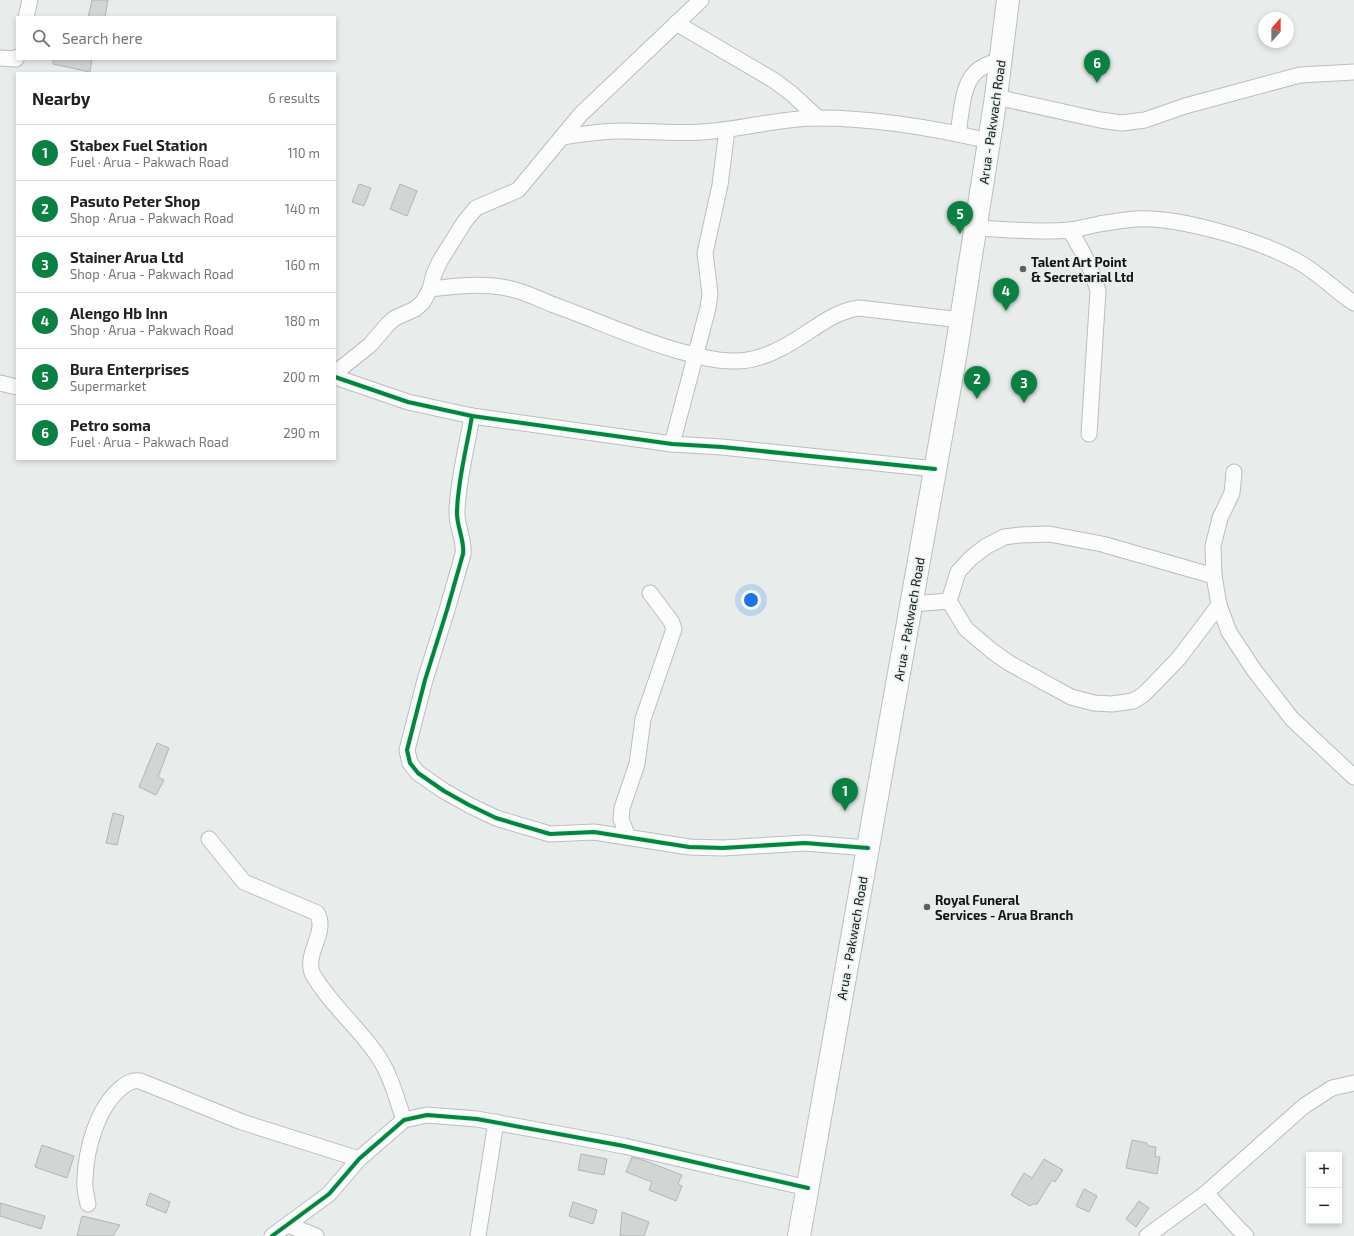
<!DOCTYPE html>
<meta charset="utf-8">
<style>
body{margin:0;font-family:"Exo 2",sans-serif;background:#f2f2f2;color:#202124}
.controls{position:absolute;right:12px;bottom:12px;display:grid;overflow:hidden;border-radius:0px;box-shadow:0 2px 6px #0003}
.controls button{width:36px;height:36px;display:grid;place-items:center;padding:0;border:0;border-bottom:1px solid #e0e0e0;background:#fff;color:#202124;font:20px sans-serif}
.compass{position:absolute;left:1258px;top:12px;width:36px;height:36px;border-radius:50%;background:#fff;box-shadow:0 2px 6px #0003;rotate:21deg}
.you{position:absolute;left:751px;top:600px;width:14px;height:14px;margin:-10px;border:3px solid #fff;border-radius:50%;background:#1a73e8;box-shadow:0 0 0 6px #1a73e833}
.badge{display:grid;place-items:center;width:26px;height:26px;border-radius:50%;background:#0b8043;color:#fff;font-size:13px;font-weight:700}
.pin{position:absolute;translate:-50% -33px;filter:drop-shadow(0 1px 2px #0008)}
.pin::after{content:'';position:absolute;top:21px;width:14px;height:12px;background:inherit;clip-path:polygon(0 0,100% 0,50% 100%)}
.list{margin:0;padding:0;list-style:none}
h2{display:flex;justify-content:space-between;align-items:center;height:52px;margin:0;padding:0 16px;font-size:17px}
h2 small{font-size:13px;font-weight:400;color:#757577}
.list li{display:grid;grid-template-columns:26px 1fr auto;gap:12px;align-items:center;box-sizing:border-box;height:56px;padding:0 16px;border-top:1px solid #e0e0e0}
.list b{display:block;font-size:15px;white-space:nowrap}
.list p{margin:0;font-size:13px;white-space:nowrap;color:#757577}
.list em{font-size:13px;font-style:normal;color:#757577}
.icon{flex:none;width:22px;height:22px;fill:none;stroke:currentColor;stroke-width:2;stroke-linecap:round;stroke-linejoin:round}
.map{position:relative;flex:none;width:1354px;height:1236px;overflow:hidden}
.search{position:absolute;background:#fff;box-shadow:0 2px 6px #0003;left:16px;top:16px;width:320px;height:44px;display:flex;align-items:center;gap:10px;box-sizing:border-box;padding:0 14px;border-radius:0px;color:#757577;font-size:15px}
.panel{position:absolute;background:#fff;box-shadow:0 2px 6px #0003;left:16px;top:72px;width:320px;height:388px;border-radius:0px}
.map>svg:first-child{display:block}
.building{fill:#d1d5d4;stroke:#b2b5b3}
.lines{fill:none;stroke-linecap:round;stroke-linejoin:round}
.street-casing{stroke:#babebc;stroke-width:17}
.primary-casing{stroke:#babebc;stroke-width:24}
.street{stroke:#fcfcfc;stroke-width:15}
.primary{stroke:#fcfcfc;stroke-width:22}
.cycleway-casing{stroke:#e6efec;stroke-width:6}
.cycleway{stroke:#00873e;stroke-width:4}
.poi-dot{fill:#5e6160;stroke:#e6efec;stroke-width:1.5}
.labels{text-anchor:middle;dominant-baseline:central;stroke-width:3;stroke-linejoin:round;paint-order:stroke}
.street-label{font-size:13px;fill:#131615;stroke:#e6efec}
.poi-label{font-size:13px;font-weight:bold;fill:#131615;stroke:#e6efec;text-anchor:start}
</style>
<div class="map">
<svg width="1354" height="1236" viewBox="0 0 1354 1236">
<rect width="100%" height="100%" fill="#e8edeb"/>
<g class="building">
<polygon points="92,0 108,0 105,17 88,17"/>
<polygon points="53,59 92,59 90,72 53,64"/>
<polygon points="359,184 371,188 364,206 352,202"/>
<polygon points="400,184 417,191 407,216 390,209"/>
<polygon points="157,743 169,748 158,777 164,780 156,795 139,787"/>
<polygon points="113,813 124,816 117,845 106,843"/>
<polygon points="1132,1140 1147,1143 1148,1146 1156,1147 1155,1157 1160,1157 1157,1174 1126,1168"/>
<polygon points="42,1145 74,1156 67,1178 35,1167"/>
<polygon points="581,1154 607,1159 604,1175 578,1170"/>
<polygon points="632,1157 643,1160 682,1175 678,1184 682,1186 676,1201 649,1190 652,1182 626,1172"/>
<polygon points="1044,1159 1063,1170 1055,1182 1052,1180 1037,1204 1033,1204 1030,1206 1011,1195 1024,1173 1032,1178"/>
<polygon points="1084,1189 1097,1196 1089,1212 1076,1206"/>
<polygon points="150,1193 170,1202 166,1213 146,1205"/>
<polygon points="1139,1201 1149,1208 1136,1227 1126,1219"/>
<polygon points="573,1202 597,1210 593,1224 569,1216"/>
<polygon points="0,1203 45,1216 41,1229 0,1216"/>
<polygon points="622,1212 649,1222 644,1236 620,1236"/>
<polygon points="82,1216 120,1225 113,1236 77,1236"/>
</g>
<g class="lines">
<defs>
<g id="street">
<polyline points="26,17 30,0"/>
<polyline points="676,23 775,81 792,94 818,118"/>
<polyline points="0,58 16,59 17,57"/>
<polyline points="996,97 1100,120 1122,123 1145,120 1185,106 1300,75 1354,72"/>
<path d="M958,133C961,117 962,86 974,74C980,66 993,63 1001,59"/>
<path d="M562,137C582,134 602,131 622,131C648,131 675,134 701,132C740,130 779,118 818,118C876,118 934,128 989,141"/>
<path d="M975,228C1006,229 1038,233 1069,230C1079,229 1089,226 1099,224C1111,222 1123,220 1135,219C1177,216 1258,240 1295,260C1317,271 1334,290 1354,303"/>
<path d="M1070,230C1082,251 1092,267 1098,291L1089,434"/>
<path d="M430,289C458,286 487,282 515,290C528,293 541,300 554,305C596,320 636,339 679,351C697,356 715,361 733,361C759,362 784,348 805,334C823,322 838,311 859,308L961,320"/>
<polyline points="335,373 370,345 388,324 395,318 415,309 423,302 430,289 434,274 440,261 465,221 476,208 518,190 581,114 701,0"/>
<polyline points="335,377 408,402 472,416 672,444 722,447 935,469"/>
<polyline points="0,383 17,387"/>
<path d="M472,416C467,447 458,479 457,511C456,526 465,540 463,554L447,610L425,680L407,750L410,763L418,773L444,791L469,805L496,818L550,834L594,832L689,847L723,848L805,843L868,848"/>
<polyline points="672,444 708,308 710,294 705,253 720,185 727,130"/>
<polyline points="1234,472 1232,493 1220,518 1213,546 1214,576 1219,605 1229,632 1254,670 1292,719 1354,777"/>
<polyline points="949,601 966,629 992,651 1009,663 1071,697 1094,703 1112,704 1133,701 1143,695 1154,684 1179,658 1219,605"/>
<polyline points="912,604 949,601 958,572 971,558 985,547 1004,537 1020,535 1049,534 1102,544 1214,576"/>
<polyline points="628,837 621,819 622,808 637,764 643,719 674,629 671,621 650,593"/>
<path d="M209,839L244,882L317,913C328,932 305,952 312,973C329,1003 356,1025 375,1052C390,1072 396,1097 404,1120"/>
<polyline points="1206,1193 1236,1226 1246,1236"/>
<path d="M88,1204C86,1195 84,1187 85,1179C86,1149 97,1108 121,1088C127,1083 132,1080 140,1081L242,1122L359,1159"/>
<polyline points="288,1225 316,1236"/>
<polyline points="272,1236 329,1194 359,1159 404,1120 427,1115 477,1119 624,1146 808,1188"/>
<polyline points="478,1236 496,1122"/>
<polyline points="1147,1236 1206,1193 1304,1106 1332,1088 1354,1083"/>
</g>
<polyline id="primary" points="799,1236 955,358 996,97 1008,0"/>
</defs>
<use href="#street" class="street-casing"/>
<use href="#primary" class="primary-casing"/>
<use href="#street" class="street"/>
<use href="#primary" class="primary"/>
<defs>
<g id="cycleway">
<polyline points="335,377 408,402 472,416 672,444 722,447 935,469"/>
<path d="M472,416C467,447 458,479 457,511C456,526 465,540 463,554L447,610L425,680L407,750L410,763L418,773L444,791L469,805L496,818L550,834L594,832L689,847L723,848L805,843L868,848"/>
<polyline points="272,1236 329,1194 359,1159 404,1120 427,1115 477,1119 624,1146 808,1188"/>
</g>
</defs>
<use href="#cycleway" class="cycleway-casing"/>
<use href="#cycleway" class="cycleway"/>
</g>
<g class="poi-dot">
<circle cx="1023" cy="269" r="4"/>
<circle cx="927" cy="907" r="4"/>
</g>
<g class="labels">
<g class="street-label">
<text transform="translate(992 122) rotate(-82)">Arua - Pakwach Road</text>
<text transform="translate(909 619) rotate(-80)">Arua - Pakwach Road</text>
<text transform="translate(852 938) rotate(-80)">Arua - Pakwach Road</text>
</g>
<g class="poi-label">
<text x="1031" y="262">Talent Art Point<tspan x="1031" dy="15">&amp; Secretarial Ltd</tspan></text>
<text x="935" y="900">Royal Funeral<tspan x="935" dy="15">Services - Arua Branch</tspan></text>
</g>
</g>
</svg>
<div class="controls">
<button>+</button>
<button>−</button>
</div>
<svg class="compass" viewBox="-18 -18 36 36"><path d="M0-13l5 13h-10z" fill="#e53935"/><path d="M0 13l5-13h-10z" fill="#757577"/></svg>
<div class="you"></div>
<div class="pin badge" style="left:845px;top:811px">1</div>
<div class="pin badge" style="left:977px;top:399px">2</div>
<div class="pin badge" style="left:1024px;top:403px">3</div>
<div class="pin badge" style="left:1006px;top:311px">4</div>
<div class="pin badge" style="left:960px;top:234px">5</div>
<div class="pin badge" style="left:1097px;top:83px">6</div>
<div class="search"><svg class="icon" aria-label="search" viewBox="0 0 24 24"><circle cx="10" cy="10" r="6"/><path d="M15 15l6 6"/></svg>Search here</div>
<section class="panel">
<h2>Nearby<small>6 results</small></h2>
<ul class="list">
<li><span class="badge">1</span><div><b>Stabex Fuel Station</b><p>Fuel · Arua - Pakwach Road</p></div><em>110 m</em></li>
<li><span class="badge">2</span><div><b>Pasuto Peter Shop</b><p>Shop · Arua - Pakwach Road</p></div><em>140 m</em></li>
<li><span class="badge">3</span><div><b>Stainer Arua Ltd</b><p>Shop · Arua - Pakwach Road</p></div><em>160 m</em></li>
<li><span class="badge">4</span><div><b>Alengo Hb Inn</b><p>Shop · Arua - Pakwach Road</p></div><em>180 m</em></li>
<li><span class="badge">5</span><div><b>Bura Enterprises</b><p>Supermarket</p></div><em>200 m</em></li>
<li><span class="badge">6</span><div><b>Petro soma</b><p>Fuel · Arua - Pakwach Road</p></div><em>290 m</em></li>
</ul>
</section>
</div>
